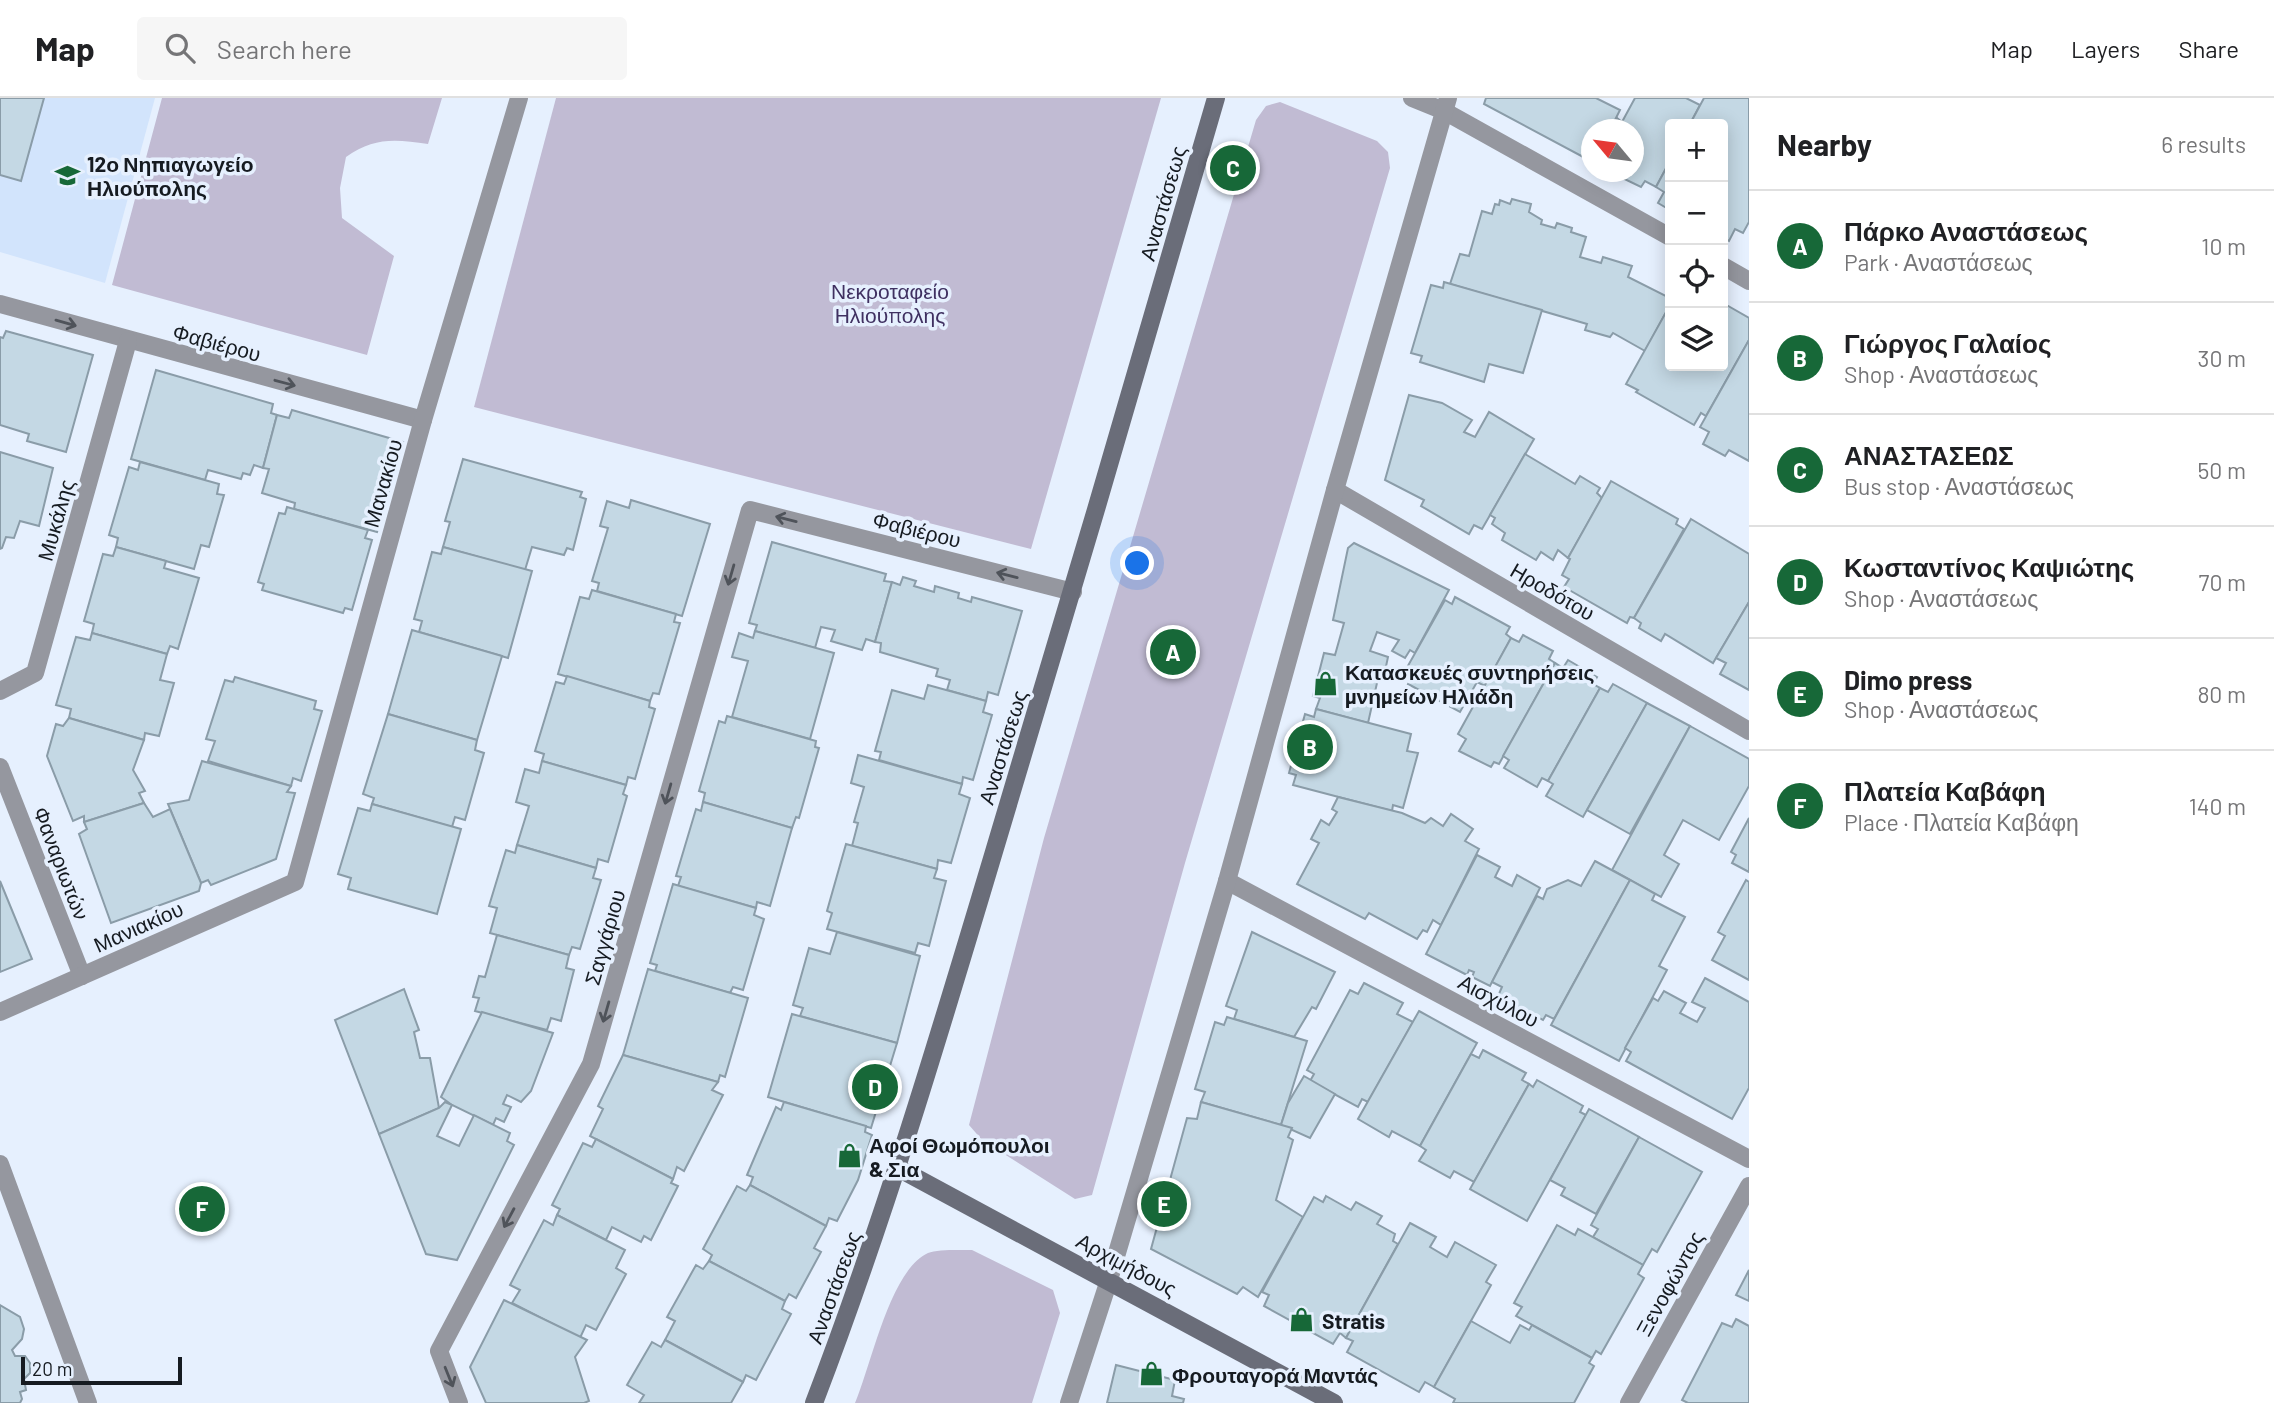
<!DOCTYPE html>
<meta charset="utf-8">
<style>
body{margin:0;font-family:Barlow,sans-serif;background:#f6f6f6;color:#202124}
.controls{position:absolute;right:21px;top:21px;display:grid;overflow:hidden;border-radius:7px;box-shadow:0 4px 18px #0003}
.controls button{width:63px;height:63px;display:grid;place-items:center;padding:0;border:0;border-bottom:2px solid #e0e0e0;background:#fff;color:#202124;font:35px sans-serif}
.compass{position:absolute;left:1581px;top:21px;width:63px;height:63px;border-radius:50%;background:#fff;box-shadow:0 4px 18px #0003;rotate:299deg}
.scale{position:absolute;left:21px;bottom:18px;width:161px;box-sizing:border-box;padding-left:7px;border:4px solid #161b21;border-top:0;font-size:19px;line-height:24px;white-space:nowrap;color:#161b21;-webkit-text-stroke:5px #e6f0fe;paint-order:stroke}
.you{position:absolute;left:1138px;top:466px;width:24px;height:24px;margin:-18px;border:5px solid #fff;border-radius:50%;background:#1a73e8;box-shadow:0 0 0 10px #1a73e833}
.badge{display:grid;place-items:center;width:46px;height:46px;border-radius:50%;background:#176838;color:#fff;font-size:23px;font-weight:700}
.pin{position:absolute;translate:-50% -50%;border:4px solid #fff;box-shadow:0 2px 7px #0006}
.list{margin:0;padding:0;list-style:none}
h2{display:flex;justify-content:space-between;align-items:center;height:91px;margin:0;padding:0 28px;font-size:30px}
h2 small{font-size:23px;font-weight:400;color:#757577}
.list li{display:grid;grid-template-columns:46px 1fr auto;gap:21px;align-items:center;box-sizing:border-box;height:112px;padding:0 28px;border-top:2px solid #e0e0e0}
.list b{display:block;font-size:26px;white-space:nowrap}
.list p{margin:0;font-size:23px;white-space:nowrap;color:#757577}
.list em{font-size:23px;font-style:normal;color:#757577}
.icon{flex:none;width:38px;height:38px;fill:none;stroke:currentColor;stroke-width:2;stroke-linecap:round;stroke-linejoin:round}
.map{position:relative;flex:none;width:1749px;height:1305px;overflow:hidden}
header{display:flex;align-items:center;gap:42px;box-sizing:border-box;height:98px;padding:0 35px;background:#fff;border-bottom:2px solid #e0e0e0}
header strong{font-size:33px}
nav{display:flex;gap:38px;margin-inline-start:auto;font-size:24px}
.search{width:490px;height:63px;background:#f6f6f6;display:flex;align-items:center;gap:18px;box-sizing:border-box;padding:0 24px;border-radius:7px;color:#757577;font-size:26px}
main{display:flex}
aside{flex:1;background:#fff}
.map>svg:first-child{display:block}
.built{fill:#d2e4fc}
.green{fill:#c1bbd3}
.building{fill:#c4d8e4;stroke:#8a9ca8;stroke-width:2}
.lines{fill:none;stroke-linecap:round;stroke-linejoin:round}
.street{stroke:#95979f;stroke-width:18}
.secondary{stroke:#6a6d79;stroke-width:18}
.oneway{stroke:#4f535a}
.labels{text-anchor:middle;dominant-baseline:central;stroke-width:7;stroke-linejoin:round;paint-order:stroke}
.poi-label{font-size:21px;font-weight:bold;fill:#161b21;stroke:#e6f0fe;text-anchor:start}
.street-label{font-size:21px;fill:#161b21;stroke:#e6f0fe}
.park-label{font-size:21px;fill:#3f3061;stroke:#e6f0fe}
</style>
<header>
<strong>Map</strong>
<div class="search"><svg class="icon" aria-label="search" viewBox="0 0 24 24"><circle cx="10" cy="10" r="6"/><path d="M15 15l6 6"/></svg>Search here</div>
<nav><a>Map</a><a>Layers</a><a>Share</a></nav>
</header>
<main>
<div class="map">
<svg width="1749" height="1305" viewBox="0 0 1749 1305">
<rect width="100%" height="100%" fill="#e6f0fe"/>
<polygon class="built" points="0,0 155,0 105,185 0,154"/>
<g class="green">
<path d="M162,0H442L428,46C395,41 374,39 346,59L340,90L342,120L394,158L367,257L112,187Z"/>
<polygon points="556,0 1161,0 1031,451 474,309"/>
<polygon points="1280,4 1377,43 1388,54 1390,70 1185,765 1092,1097 1075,1101 982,1042 969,1027 1044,740 1256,22 1266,8"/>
<path d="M972,1152L1053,1192L1060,1215L1032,1305H855C871,1268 890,1172 928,1155C937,1151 961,1152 972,1152Z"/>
</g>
<g class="building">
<polygon points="0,0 44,0 21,83 0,77"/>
<polygon points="1486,0 1596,0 1620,12 1610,32 1591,32 1591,51 1587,61 1484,6"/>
<polygon points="1635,0 1686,0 1700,7 1690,26 1670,26 1670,63 1656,89 1645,83 1641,89 1610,74 1633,74 1633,32 1610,32 1617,20 1622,24"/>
<polygon points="1704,0 1749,0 1749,124 1743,135 1735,131 1729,143 1723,140 1723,26 1690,26"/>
<polygon points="1670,63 1670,112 1658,105 1664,94 1656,89"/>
<polygon points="1512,101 1531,106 1529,114 1542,122 1541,126 1555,130 1557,125 1572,130 1571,134 1586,139 1580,159 1601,165 1603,159 1632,168 1628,179 1670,200 1670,207 1645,253 1613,235 1610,239 1585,232 1587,226 1450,186 1460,156 1469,158 1482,113 1492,116 1495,106 1499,107 1500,102 1510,106"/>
<polygon points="1444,184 1542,212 1523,275 1489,266 1484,284 1420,264 1422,258 1411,255 1431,187 1443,190"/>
<polygon points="1723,205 1749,220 1749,242 1706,318 1701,315 1694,327 1636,294 1638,292 1626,286 1670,207 1670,268 1723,268"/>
<polygon points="6,233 93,257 66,354 27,343 29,336 0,327 0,239 3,240"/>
<polygon points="1749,242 1749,363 1729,352 1725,358 1703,346 1709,334 1700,329"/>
<polygon points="156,272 273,306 271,315 277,317 263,370 254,367 250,377 243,375 241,381 208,372 205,382 131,361"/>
<polygon points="1409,297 1442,305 1472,322 1464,334 1475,339 1489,314 1534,341 1482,431 1474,427 1469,436 1421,408 1424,402 1385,382"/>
<polygon points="292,312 403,344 377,434 294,411 295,405 262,395 269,371 263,370 277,317 289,320"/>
<polygon points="0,354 53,370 39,428 20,423 14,440 6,439 2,450 0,451"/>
<polygon points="1525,356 1575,386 1580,378 1600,390 1597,395 1602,400 1568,460 1558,452 1553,462 1541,454 1536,462 1502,442 1505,435 1492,426 1495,420 1490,417"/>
<polygon points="463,361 582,394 580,399 586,401 573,452 567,450 564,457 532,449 525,472 443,449 450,424 445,423"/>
<polygon points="140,364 219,386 217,396 224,397 209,449 201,447 194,471 116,449 118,440 109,437 129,369 138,372"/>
<polygon points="1611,383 1678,421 1676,426 1684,431 1634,520 1630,519 1627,525 1564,489 1569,481 1562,477 1570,461 1568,460"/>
<polygon points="631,402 710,426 682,518 597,493 599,485 592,483 608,430 600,428 607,403 629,410"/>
<polygon points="287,409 368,432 365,440 372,442 352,512 345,510 343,515 262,492 264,486 258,484 279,415 285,416"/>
<polygon points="1691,421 1749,456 1749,504 1713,565 1665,536 1661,543 1639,530 1641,525 1634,520"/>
<polygon points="772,444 886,476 884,483 892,484 875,544 866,541 862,552 831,543 835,532 821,529 815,550 755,533 757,527 749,525"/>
<polygon points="1354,445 1449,492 1415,555 1410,552 1405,560 1392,553 1399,542 1377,534 1370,553 1388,559 1384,578 1379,576 1368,625 1316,611 1320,600 1313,598 1324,555 1335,557 1344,525 1333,522 1348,450"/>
<polygon points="116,449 166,463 164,470 199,480 178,551 170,548 167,556 92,535 94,526 84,523 103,456 113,458"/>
<polygon points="443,449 532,473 508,560 419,534 422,523 414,521 432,454 441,456"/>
<polygon points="903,479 916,483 914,488 934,494 935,488 959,495 958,500 971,504 972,499 1022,513 998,597 988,594 986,603 947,592 950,582 936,578 938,571 880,554 881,545 875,544 892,484 900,487"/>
<polygon points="592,492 676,516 674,524 680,525 659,596 653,595 650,603 558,576 580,499 589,501"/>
<polygon points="1455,499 1510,529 1506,536 1511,540 1485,588 1477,584 1460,614 1408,586 1413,577 1405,573 1445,502 1452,506"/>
<polygon points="1749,504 1749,592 1720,576 1726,565 1716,560"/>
<polygon points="412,532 502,558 477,642 388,616"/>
<polygon points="755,533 834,555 810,641 732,619 748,563 732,559 739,535 753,540"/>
<polygon points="92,535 167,556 160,582 174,585 159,638 145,635 144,642 69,620 71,611 56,607 76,539 90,542"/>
<polygon points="1523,537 1553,553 1549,561 1555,565 1499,666 1494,664 1491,669 1459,653 1466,641 1458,636 1511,540 1519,544"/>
<polygon points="1568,562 1597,579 1593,586 1600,590 1548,683 1542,680 1537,689 1504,670 1509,662 1503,658 1555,565 1563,570"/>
<polygon points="567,578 650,603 649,609 655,611 635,681 628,679 626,687 542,663 544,656 535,653 556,584 564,586"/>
<polygon points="235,579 316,603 314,611 322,613 301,683 293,680 291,688 208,663 215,643 206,641 225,582 233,584"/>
<polygon points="1613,586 1647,605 1583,719 1546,698 1553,686 1548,683 1600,590 1608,594"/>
<polygon points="928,587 986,603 983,614 992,617 973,682 963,679 962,686 879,662 881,654 875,653 892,592 924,601"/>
<polygon points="1647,605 1690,628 1630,736 1587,712"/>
<polygon points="1316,611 1411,636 1407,653 1418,655 1403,710 1393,707 1392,713 1293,687 1296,677 1289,675 1305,616 1314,619"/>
<polygon points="388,616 477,642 475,652 484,655 465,722 455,719 452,729 372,706 374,700 363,696"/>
<polygon points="727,618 816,643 815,649 819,650 799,720 796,719 792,730 703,704 705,695 699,693 719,623 725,625"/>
<polygon points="69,620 144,642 133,672 145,693 139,695 144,705 84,724 84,718 73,723 47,658 56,626 63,628"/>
<polygon points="1690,628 1749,661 1749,688 1719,742 1683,722 1664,757 1679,766 1661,799 1612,772"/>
<polygon points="858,657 962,686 959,696 970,700 951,765 938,762 937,771 852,748 858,725 854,724 864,689 851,685"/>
<polygon points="202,663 291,688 287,694 295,695 276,761 211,787 208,782 201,785 168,706 189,702"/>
<polygon points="542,663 626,687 623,696 627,698 608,764 598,761 596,770 517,747 529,708 516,704 525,671 539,675"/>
<polygon points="1338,699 1402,715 1425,725 1431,720 1443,728 1451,716 1473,731 1465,743 1479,751 1441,827 1433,822 1427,834 1423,832 1417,841 1369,815 1365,821 1297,786 1319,745 1311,741 1321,722 1329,727 1337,714 1332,711"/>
<polygon points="703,704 792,730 770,808 757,804 756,810 678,788 681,779 676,778 696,711 701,713"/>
<polygon points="144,705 153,719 170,711 201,785 199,793 111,825 79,736 87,731 84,724"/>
<polygon points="372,706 461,731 437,816 348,791 351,780 338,776 358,710 370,713"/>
<polygon points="1749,720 1749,774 1732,765 1736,757 1731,754"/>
<polygon points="846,746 937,771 934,780 946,783 929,848 918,845 915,855 827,831 832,815 827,813"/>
<polygon points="517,747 596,770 593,780 601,782 580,851 572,849 569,857 490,835 497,810 489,808 506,752 515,755"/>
<polygon points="1477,757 1500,769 1495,779 1512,788 1517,777 1540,790 1490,888 1472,879 1474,874 1469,872 1467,877 1426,856"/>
<polygon points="1595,763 1630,782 1554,921 1546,917 1543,922 1498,898 1502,889 1492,884 1537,798 1543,801 1547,791 1568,782 1581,788"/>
<polygon points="1630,782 1655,796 1652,802 1685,819 1659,868 1667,872 1619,963 1551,927"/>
<polygon points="1746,782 1749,784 1749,882 1712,862 1725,838 1718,834"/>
<polygon points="0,783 32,861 0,874"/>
<polygon points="673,786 756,810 754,817 764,821 743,892 733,889 730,895 655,873 657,867 650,865"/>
<polygon points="837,834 920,858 897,945 800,918 803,910 793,907 809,850 830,856"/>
<polygon points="1252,834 1335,874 1316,911 1312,909 1294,939 1234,921 1237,912 1226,908"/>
<polygon points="497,837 569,857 566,870 574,872 561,923 551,920 547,932 475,913 479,900 473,899 479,878 485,879"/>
<polygon points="648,871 748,900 725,979 720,977 718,984 623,957"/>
<polygon points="1705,880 1749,904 1749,990 1732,1021 1626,963 1631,954 1625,950 1653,900 1658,903 1664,893 1686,905 1680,915 1697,924 1705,910 1692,904"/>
<polygon points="1364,885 1403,905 1397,916 1413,924 1368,1004 1362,1001 1358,1009 1310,983 1314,976 1307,972 1350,892 1358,896"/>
<polygon points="404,891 419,932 414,934 420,960 430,960 439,1010 379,1036 335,922"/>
<polygon points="1419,913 1477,945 1420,1048 1392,1033 1389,1039 1358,1021"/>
<polygon points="482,914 553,935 531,993 521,1004 507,997 503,1006 511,1009 504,1024 496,1020 493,1027 452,1007 441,999"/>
<polygon points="792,916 897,945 871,1030 768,999"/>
<polygon points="1227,919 1307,943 1281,1027 1201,1004 1205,994 1195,991 1215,924 1224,927"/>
<polygon points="1483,952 1526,975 1522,982 1529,986 1474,1084 1454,1073 1450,1080 1419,1063 1426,1052 1420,1048 1471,956 1479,960"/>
<polygon points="623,957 718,984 712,992 723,997 684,1073 677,1069 673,1081 590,1038 603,1011 598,1008"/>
<polygon points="1304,978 1335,996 1310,1040 1281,1027 1288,1005"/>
<polygon points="1537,982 1583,1008 1580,1014 1586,1017 1527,1123 1470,1091 1529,986 1533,989"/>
<polygon points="445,1004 452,1007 437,1038 459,1048 474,1017 510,1035 507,1043 514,1047 457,1162 426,1156 379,1036 439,1010"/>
<polygon points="784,1004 866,1028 865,1034 872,1037 858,1082 837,1123 829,1120 826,1128 750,1087 753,1079 747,1077 776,1009 781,1012"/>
<polygon points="1201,1004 1292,1030 1288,1039 1293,1042 1276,1102 1303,1119 1258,1199 1243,1189 1237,1196 1151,1151 1187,1020 1197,1021"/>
<polygon points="1589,1011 1639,1039 1596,1116 1561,1097 1565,1090 1550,1082"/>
<polygon points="1639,1039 1702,1074 1657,1154 1652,1151 1643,1167 1593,1139 1598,1131 1591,1127"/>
<polygon points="596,1041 673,1081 671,1085 678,1088 651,1142 644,1138 641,1144 612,1129 606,1142 557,1117 560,1111 552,1107 583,1045 592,1049"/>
<polygon points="750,1087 826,1128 814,1150 821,1154 796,1200 789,1196 785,1203 709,1163 712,1157 703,1151 737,1088 746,1093"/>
<polygon points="1326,1098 1351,1112 1356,1104 1382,1118 1377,1126 1395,1136 1393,1143 1398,1146 1346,1240 1340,1235 1333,1246 1264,1208 1269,1197 1262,1194 1314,1099 1323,1104"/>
<polygon points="557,1117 625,1152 616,1170 626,1176 596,1232 586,1227 580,1240 512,1205 520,1192 510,1187 544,1122 553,1127"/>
<polygon points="1410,1125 1436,1139 1430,1149 1447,1159 1455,1144 1496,1167 1486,1184 1491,1187 1434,1289 1425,1284 1419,1294 1347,1254 1353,1243 1346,1240"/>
<polygon points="1557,1127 1575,1137 1578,1131 1643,1167 1638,1176 1644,1180 1601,1256 1596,1253 1592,1260 1516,1218 1522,1209 1514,1205"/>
<polygon points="709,1163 785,1203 782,1211 791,1216 756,1282 746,1277 743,1284 665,1242 675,1223 667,1219 696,1167 703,1171"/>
<polygon points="1749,1172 1749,1203 1736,1197"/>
<polygon points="504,1202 587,1242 575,1259 589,1303 584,1305 486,1305 470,1269"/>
<polygon points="0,1207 20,1219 24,1231 22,1241 12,1252 15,1258 25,1258 30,1265 30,1275 24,1281 26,1292 20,1294 22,1301 20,1305 0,1305"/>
<polygon points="1736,1221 1749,1228 1749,1305 1688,1305 1682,1302 1722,1225 1732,1229"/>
<polygon points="1471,1223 1510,1245 1520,1227 1529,1232 1532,1227 1592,1260 1589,1265 1594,1268 1574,1305 1453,1305 1455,1301 1434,1289"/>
<polygon points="665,1242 743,1284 731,1305 639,1305 644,1297 627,1287 652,1244 661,1249"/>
<polygon points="1116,1267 1175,1282 1172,1298 1184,1301 1183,1305 1107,1305"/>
</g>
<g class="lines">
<g class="street">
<polyline points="1412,0 1444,13 1670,139"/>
<polyline points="1723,168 1749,183"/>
<polyline points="0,206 423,322"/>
<polyline points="1335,392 1749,633"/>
<polyline points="0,593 35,575 128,243"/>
<polyline points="0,669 82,878"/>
<polyline points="1227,783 1749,1061"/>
<polyline points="0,914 295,784 423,322 519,0"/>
<polyline points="0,1066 88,1305"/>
<polyline points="459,1305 439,1253 591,966 750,412 1073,494"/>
<polyline points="1069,1305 1109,1182 1227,783 1335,392 1448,0"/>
<polyline points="1629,1305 1749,1088"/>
</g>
<g class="secondary">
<polyline points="898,1070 1334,1305"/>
<path d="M814,1305C883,1125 938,941 993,757C1069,505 1143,253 1216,0"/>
</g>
</g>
<defs><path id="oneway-shaft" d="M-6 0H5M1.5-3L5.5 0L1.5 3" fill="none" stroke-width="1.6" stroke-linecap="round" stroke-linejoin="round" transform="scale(1.75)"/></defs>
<g class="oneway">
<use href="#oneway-shaft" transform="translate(66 225) rotate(16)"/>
<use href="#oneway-shaft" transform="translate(285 285) rotate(15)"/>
<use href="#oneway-shaft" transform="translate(786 421) rotate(-166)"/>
<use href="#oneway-shaft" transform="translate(731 477) rotate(106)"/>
<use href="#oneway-shaft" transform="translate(1007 477) rotate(-166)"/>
<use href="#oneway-shaft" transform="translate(668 696) rotate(106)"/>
<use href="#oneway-shaft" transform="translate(606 914) rotate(106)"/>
<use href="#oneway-shaft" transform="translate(509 1120) rotate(118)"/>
<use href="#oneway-shaft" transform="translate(449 1279) rotate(68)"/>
</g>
<defs>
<symbol id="school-bare" viewBox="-9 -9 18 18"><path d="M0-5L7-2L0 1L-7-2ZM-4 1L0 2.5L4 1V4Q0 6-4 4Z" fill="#176838" stroke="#e6f0fe" stroke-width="2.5" paint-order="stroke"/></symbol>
<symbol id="shop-bare" viewBox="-9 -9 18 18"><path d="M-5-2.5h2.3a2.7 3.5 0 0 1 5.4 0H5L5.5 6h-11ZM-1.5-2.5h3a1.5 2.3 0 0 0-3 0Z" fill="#176838" stroke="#e6f0fe" stroke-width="2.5" paint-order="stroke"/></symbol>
</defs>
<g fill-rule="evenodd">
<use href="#school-bare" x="50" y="60" width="35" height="35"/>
<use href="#shop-bare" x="1308" y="568" width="35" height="35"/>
<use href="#shop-bare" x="832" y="1040" width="35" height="35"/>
<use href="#shop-bare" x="1284" y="1204" width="35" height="35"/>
<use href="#shop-bare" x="1134" y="1258" width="35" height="35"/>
</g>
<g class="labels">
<g class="poi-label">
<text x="87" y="65">12ο Νηπιαγωγείο<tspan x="87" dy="24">Ηλιούπολης</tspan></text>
<text x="1345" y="573">Κατασκευές συντηρήσεις<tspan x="1345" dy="24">μνημείων Ηλιάδη</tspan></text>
<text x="869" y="1046">Αφοί Θωμόπουλοι<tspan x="869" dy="24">&amp; Σια</tspan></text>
<text x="1322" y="1222">Stratis</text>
<text x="1172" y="1276">Φρουταγορά Μαντάς</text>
</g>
<g class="street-label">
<text transform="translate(1162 105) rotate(-74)">Αναστάσεως</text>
<text transform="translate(217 244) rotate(15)">Φαβιέρου</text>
<text transform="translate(382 385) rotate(-74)">Μανακίου</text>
<text transform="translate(55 422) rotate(-74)">Μυκάλης</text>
<text transform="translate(917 431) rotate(14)">Φαβιέρου</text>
<text transform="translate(1553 493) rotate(30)">Ηροδότου</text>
<text transform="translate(1002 649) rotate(-73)">Αναστάσεως</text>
<text transform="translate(62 765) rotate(69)">Φαναριωτών</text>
<text transform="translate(138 828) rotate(-24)">Μανιακίου</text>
<text transform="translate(604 839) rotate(-74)">Σαγγάριου</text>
<text transform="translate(1499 902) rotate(28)">Αισχύλου</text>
<text transform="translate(1127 1166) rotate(28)">Αρχιμήδους</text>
<text transform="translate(1669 1185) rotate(-61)">Ξενοφώντος</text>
<text transform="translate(833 1189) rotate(-70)">Αναστάσεως</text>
</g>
<g class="park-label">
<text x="890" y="192">Νεκροταφείο<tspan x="890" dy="24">Ηλιούπολης</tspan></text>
</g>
</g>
</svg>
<div class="controls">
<button>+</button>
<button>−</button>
<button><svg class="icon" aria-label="locate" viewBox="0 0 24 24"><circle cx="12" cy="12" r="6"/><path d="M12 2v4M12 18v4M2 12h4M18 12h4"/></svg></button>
<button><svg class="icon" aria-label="layers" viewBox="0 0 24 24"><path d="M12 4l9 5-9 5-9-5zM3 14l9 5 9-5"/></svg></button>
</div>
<svg class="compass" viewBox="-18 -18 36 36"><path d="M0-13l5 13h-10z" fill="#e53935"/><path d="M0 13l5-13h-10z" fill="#757577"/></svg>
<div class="scale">20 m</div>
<div class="you"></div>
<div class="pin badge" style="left:1173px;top:554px">A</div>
<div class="pin badge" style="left:1310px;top:649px">B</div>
<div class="pin badge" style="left:1233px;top:70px">C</div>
<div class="pin badge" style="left:875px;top:989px">D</div>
<div class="pin badge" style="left:1164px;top:1106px">E</div>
<div class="pin badge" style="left:202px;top:1111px">F</div>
</div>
<aside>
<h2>Nearby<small>6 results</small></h2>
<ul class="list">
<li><span class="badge">A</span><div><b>Πάρκο Αναστάσεως</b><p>Park · Αναστάσεως</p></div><em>10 m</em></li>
<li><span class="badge">B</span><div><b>Γιώργος Γαλαίος</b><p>Shop · Αναστάσεως</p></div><em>30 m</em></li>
<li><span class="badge">C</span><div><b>ΑΝΑΣΤΑΣΕΩΣ</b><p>Bus stop · Αναστάσεως</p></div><em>50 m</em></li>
<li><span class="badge">D</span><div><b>Κωσταντίνος Καψιώτης</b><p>Shop · Αναστάσεως</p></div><em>70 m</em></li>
<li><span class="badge">E</span><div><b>Dimo press</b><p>Shop · Αναστάσεως</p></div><em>80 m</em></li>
<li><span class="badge">F</span><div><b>Πλατεία Καβάφη</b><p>Place · Πλατεία Καβάφη</p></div><em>140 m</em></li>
</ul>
</aside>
</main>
